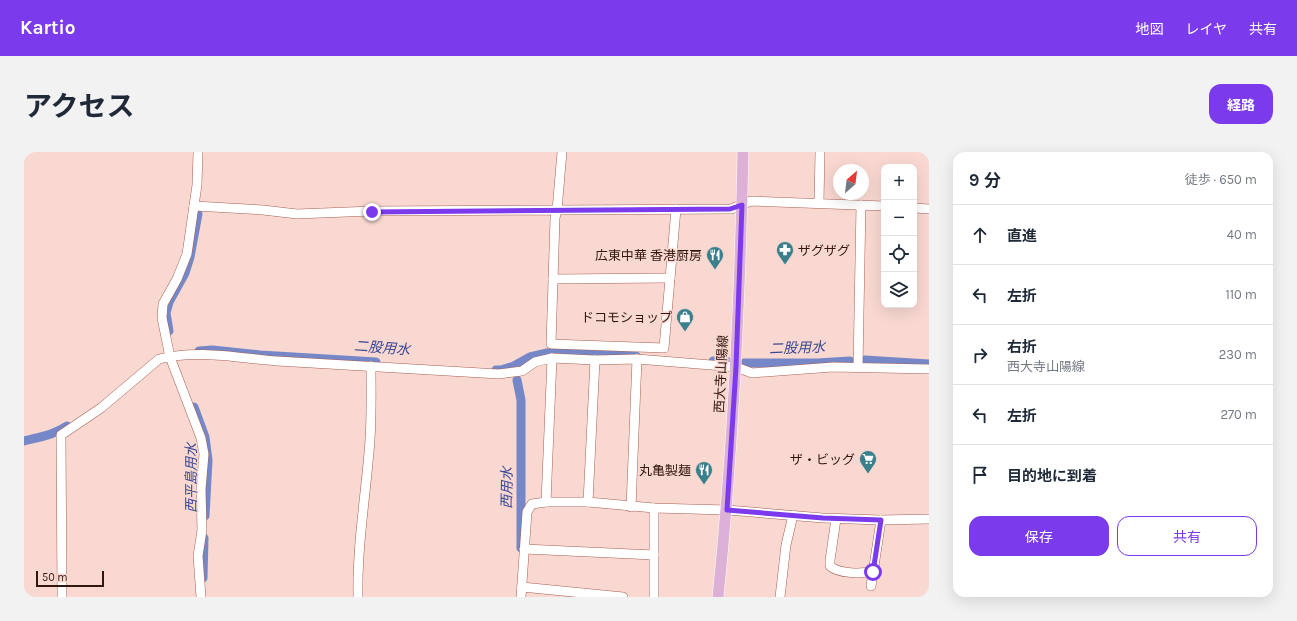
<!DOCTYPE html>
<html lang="ja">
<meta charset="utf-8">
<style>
body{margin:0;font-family:Karla,"Noto Sans JP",sans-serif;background:#f2f2f3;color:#1f2937}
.controls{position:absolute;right:12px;top:12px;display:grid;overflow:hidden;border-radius:8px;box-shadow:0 4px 16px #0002}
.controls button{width:36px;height:36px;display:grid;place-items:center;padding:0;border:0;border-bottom:1px solid #e0e1e3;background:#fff;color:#1f2937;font:20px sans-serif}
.compass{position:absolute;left:809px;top:12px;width:36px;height:36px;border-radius:50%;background:#fff;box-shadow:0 4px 16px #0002;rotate:28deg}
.scale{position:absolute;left:12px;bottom:10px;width:68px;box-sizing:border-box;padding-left:4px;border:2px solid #321610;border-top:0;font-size:11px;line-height:14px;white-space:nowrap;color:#321610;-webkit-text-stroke:3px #f9d8d1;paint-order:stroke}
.stop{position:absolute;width:12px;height:12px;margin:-9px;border:3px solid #7c3aed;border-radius:50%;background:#fff}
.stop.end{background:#7c3aed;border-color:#fff;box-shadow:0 1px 4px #0008}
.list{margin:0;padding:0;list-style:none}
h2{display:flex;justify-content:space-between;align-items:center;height:52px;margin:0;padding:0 16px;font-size:17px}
h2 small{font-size:13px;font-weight:400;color:#747a83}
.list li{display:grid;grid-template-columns:26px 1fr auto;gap:12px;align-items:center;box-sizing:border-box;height:60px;padding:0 16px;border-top:1px solid #e0e1e3}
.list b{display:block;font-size:15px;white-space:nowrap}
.list p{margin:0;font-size:13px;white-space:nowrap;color:#747a83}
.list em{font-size:13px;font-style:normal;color:#747a83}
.actions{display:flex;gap:8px;padding:12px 16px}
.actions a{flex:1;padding:9px 0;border:1px solid #7c3aed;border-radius:12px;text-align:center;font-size:14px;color:#7c3aed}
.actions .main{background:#7c3aed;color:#fff}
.icon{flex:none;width:22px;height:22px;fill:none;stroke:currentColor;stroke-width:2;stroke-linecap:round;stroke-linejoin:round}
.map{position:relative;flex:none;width:905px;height:445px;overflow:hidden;border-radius:12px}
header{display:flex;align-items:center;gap:24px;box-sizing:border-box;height:56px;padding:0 20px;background:#7c3aed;color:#fff}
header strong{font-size:19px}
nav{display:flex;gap:22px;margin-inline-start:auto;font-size:14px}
.intro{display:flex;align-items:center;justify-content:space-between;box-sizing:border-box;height:96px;padding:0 24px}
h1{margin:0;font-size:28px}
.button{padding:10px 18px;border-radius:12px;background:#7c3aed;color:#fff;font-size:14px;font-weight:700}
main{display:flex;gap:24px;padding:0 24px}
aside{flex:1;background:#fff;border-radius:12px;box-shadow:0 4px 16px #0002}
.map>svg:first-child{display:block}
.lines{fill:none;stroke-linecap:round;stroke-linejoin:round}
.canal{stroke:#7587c7;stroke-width:9}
.minor-casing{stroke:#a76053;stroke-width:10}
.major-casing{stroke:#fff;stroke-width:12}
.minor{stroke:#fff;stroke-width:9}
.major{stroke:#ddb0d7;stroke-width:11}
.route{stroke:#7c3aed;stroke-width:5}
.labels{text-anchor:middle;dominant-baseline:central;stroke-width:3;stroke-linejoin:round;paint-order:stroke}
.poi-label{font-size:13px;fill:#321610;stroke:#f9d8d1;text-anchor:end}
.street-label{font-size:13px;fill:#321610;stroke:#f9d8d1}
.water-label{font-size:14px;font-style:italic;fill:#394997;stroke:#f9d8d1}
</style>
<header>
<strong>Kartio</strong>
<nav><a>地図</a><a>レイヤ</a><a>共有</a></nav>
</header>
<div class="intro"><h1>アクセス</h1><a class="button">経路</a></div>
<main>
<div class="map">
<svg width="905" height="445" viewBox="0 0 905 445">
<rect width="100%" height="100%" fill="#f9d8d1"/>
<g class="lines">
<g class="canal">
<polyline points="145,179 142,161 145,150 161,121 166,105 174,62"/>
<polyline points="175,199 188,198 236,203 352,210"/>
<polyline points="841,208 905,212"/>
<polyline points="689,209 705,210"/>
<polyline points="720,211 793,211 826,209"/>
<polyline points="472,218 477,218 490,214 506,205 523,201 563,200 612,204"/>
<polyline points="493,228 497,248 497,396"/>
<polyline points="170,255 181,285 184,308 181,364"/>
<path d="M0,289C15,285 30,283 43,274"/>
<polyline points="179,426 180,386"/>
</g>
<defs>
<g id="minor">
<polyline points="174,0 173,33 163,102 153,127 139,152 138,166 146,205 177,286 180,302 177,337 178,378 174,404 177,445"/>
<polyline points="538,0 533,58 707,57 727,49 860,54"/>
<polyline points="795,51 796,0"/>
<polyline points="170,54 239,58 273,62 348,59 533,58 531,66 527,192 640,196 652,57"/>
<polyline points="890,56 905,57"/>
<polyline points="529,127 646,126"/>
<polyline points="834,215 837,53"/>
<polyline points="522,350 528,206"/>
<polyline points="564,350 571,208"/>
<polyline points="607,355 613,207"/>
<path d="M812,367L806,408V414C815,422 838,422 849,419"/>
<polyline points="500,397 630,403"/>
<polyline points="847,434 857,368"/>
<polyline points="498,435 599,445"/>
<path d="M38,445L37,283L77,256L135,207C174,197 214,206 253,209C327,214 401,217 475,222L498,219L511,210L528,206L571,208L613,207L712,215L728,221L809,215L905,217"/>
<path d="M334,445C333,396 341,348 345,300C348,271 347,243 347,214"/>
<polyline points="497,445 503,360 508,352 522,350 564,350 630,356 703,358 799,366 857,368 905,367"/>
<polyline points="630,445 630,356"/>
<polyline points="756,445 762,393 769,363"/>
</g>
<path id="major" d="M694,445C709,297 716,149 719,0"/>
</defs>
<use href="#minor" class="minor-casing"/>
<use href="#major" class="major-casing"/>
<use href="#minor" class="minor"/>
<use href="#major" class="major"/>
</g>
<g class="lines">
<polyline class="route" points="348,60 706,57 718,53 712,215 703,358 799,366 857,368 849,420"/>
</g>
<defs>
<symbol id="pharmacy-pin" viewBox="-11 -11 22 30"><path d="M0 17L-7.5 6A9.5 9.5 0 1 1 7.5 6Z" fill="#397f8c" stroke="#f9d8d1"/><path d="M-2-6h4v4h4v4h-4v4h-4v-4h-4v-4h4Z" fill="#fff"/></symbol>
<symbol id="restaurant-pin" viewBox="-11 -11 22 30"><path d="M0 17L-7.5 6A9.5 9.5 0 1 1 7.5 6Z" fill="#397f8c" stroke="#f9d8d1"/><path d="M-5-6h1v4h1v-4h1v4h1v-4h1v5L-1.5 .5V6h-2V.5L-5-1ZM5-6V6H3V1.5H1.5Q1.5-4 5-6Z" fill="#fff"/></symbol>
<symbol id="shop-pin" viewBox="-11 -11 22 30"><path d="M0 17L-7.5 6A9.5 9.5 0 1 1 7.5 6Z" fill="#397f8c" stroke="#f9d8d1"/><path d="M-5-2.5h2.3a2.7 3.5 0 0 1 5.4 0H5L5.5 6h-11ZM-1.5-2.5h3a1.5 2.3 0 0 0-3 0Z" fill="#fff"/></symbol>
<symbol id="supermarket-pin" viewBox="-11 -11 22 30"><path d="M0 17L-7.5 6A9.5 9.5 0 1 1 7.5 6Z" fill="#397f8c" stroke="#f9d8d1"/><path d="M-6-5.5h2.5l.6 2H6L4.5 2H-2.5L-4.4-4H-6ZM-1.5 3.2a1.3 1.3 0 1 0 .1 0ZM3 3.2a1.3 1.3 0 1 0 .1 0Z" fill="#fff"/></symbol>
</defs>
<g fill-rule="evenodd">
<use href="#pharmacy-pin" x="751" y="88" width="20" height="27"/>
<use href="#restaurant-pin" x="681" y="93" width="20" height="27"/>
<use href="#shop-pin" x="651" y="155" width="20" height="27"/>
<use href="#supermarket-pin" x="834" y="297" width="20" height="27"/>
<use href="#restaurant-pin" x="670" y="308" width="20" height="27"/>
</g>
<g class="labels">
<g class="poi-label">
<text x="774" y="98" text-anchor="start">ザグザグ</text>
<text x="678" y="103">広東中華 香港厨房</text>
<text x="648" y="165">ドコモショップ</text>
<text x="831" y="307">ザ・ビッグ</text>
<text x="667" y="318">丸亀製麺</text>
</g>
<g class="street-label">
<text transform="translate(697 222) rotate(-87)">西大寺山陽線</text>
</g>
<g class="water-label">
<text transform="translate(358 196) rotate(4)">二股用水</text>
<text transform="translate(773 196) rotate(-2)">二股用水</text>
<text transform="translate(167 326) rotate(-90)">西平島用水</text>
<text transform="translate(483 336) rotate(-89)">西用水</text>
</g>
</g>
</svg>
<div class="controls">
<button>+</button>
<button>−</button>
<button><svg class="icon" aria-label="locate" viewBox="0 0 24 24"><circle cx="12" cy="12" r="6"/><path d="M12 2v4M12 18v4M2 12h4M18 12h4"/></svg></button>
<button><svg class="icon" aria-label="layers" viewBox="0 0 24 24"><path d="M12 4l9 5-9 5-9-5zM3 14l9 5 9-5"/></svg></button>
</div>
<svg class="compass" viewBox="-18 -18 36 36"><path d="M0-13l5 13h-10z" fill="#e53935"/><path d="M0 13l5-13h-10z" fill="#747a83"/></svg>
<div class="scale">50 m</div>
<div class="stop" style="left:849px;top:420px"></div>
<div class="stop end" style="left:348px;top:60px"></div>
</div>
<aside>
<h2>9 分<small>徒歩 · 650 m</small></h2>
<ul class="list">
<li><svg class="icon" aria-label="ahead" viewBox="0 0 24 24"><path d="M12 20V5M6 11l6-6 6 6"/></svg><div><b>直進</b></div><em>40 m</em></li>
<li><svg class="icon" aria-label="left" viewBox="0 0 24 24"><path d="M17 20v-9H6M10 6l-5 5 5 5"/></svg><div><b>左折</b></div><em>110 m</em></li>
<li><svg class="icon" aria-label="right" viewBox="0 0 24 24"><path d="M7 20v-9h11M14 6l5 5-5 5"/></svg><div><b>右折</b><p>西大寺山陽線</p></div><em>230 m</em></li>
<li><svg class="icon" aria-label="left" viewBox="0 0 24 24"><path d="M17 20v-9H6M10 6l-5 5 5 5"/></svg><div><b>左折</b></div><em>270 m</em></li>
<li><svg class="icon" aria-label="arrive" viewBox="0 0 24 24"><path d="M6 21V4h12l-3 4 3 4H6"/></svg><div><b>目的地に到着</b></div></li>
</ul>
<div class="actions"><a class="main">保存</a><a>共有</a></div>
</aside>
</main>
